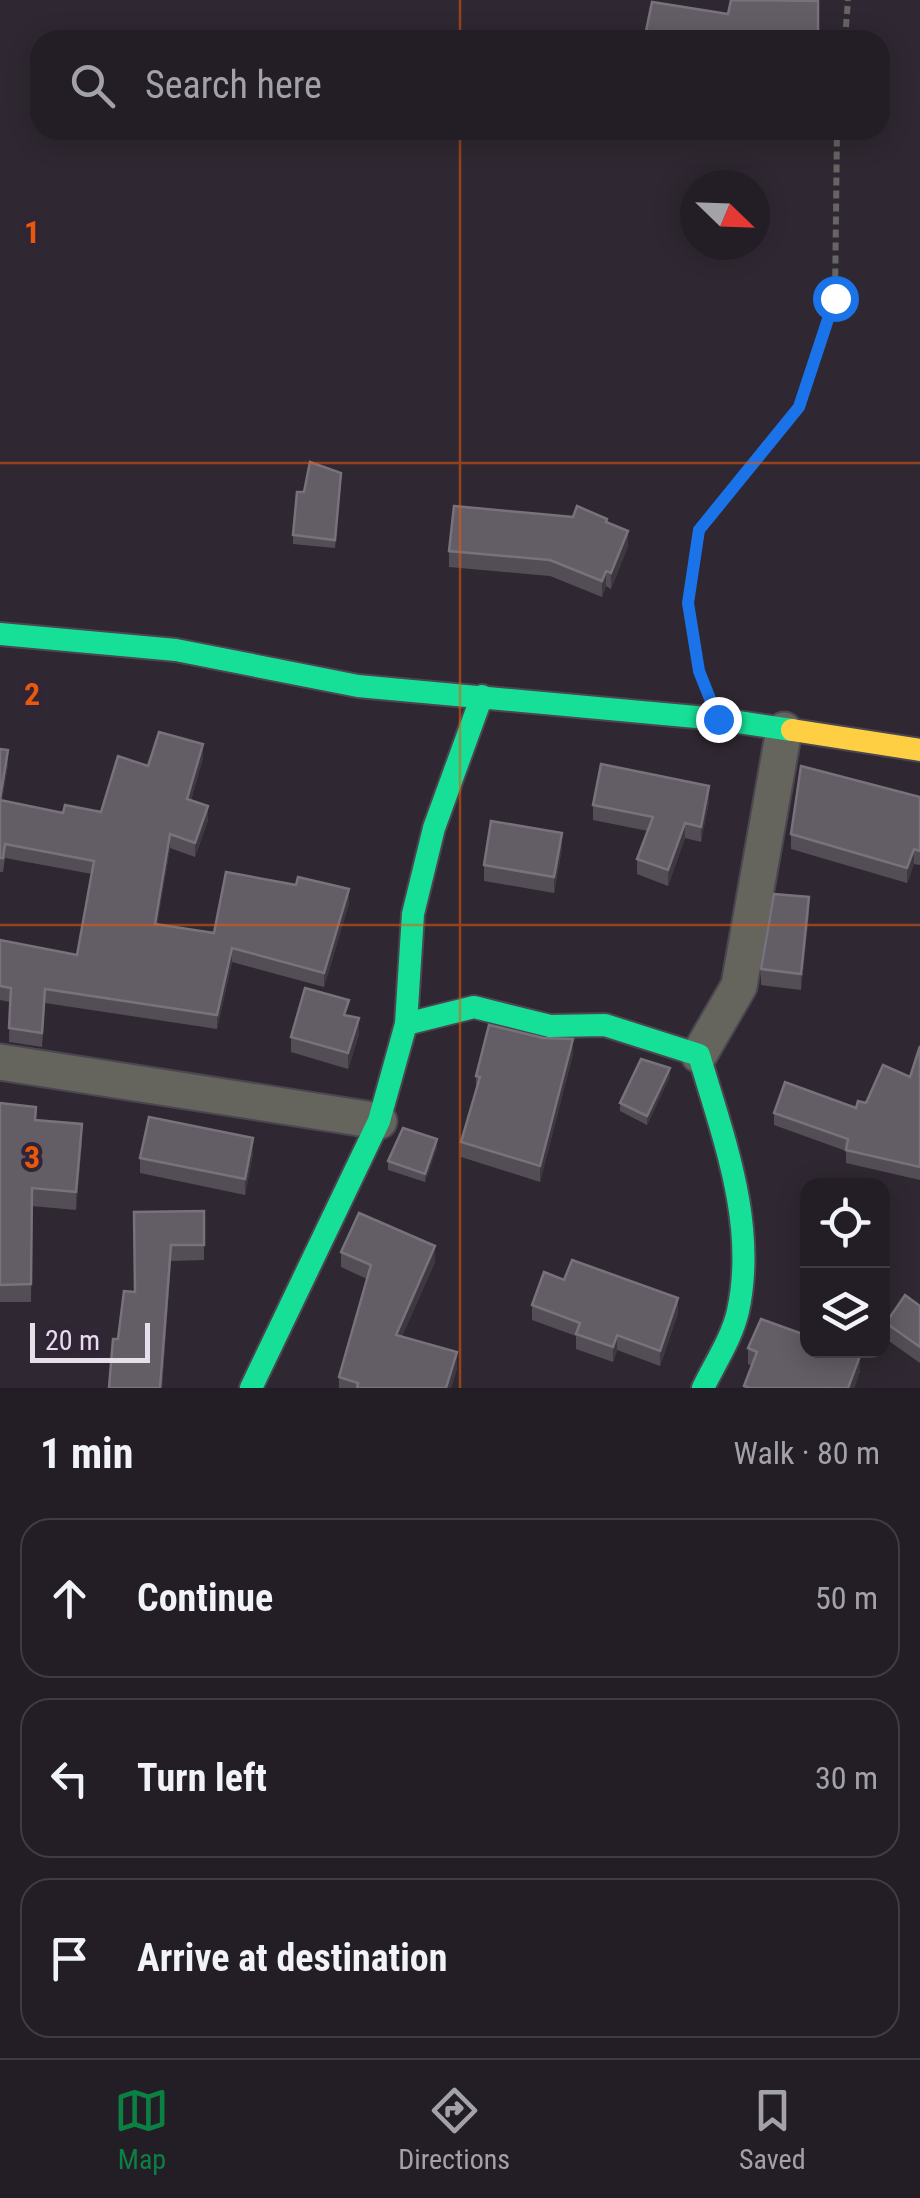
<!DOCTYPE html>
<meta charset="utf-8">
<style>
body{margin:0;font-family:"Roboto Condensed",sans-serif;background:#2b272e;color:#f1f3f6}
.controls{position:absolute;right:30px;bottom:30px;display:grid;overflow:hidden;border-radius:20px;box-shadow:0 5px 25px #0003}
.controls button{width:90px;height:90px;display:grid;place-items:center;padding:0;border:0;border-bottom:2px solid #403c43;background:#231e26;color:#f1f3f6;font:50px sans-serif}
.compass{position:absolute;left:680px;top:170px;width:90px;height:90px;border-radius:50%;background:#231e26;box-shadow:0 5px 25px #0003;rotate:113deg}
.scale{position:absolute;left:30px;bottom:25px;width:120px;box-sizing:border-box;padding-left:10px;border:5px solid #e6deea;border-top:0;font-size:28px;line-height:35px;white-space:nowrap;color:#e6deea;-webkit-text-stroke:8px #302436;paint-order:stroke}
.stop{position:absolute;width:30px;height:30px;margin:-22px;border:8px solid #1a73e8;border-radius:50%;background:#fff}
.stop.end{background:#1a73e8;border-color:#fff;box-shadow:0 2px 10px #0008}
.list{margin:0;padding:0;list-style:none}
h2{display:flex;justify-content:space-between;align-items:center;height:130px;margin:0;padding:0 40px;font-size:42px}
h2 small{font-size:32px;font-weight:400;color:#a3a2a7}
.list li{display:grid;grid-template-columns:65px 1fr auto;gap:30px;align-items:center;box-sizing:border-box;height:160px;margin:0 20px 20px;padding:0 20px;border:2px solid #403c43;border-radius:30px}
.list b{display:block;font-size:38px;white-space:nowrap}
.list em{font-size:32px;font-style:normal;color:#a3a2a7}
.icon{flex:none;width:55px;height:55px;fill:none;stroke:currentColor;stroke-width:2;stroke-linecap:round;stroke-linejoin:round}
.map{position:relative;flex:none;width:920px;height:1388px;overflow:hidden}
.search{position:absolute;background:#231e26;box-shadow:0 5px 25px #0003;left:30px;right:30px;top:30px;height:110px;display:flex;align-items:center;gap:25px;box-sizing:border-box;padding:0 35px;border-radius:30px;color:#a3a2a7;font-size:38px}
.sheet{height:670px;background:#231e26}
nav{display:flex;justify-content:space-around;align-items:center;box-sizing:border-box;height:140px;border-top:2px solid #403c43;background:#231e26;font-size:28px;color:#a3a2a7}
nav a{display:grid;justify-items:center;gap:5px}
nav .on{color:#0b8043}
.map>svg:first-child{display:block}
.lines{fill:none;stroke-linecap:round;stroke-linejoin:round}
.street-casing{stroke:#4b464f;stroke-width:39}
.fast-casing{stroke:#4b464f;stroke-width:26}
.slow-casing{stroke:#4b464f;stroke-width:26}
.path{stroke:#676563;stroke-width:6;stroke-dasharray:8 5;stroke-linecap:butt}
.street{stroke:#65655e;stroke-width:35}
.fast{stroke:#16e098;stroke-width:22}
.slow{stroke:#ffcf43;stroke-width:22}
.wall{fill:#534e56}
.shaded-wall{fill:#3e3841}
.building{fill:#635d66;stroke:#77727b;stroke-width:2.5}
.route{stroke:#1a73e8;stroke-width:12}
.grid{fill:none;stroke:#e8590c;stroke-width:2.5;stroke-opacity:0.55}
.grid-label{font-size:32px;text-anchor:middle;font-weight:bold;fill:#e8590c;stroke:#302436;stroke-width:8;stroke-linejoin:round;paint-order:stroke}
</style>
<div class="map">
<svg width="920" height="1388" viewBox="0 0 920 1388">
<rect width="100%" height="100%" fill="#2f2832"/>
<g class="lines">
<defs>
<g id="street">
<polyline points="699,1055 739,986 784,730"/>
<polyline points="0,1062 379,1121"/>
</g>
<g id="fast">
<polyline points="0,634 176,650 358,686 718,719 792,730"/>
<path d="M406,1024L474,1007L550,1026L605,1025L699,1055C723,1137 757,1224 738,1311C732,1338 715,1363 703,1388"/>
<polyline points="251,1388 379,1121 406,1024 413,914 434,828 482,696"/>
</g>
<polyline id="slow" points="792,730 920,750"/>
</defs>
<use href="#street" class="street-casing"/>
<use href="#fast" class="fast-casing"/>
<use href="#slow" class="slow-casing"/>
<g class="path">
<polyline points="845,40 848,0"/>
<polyline points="701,675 688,603 699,529 799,407 835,298 837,130"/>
</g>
<use href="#street" class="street"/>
<use href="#fast" class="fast"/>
<use href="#slow" class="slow"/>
</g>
<g class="wall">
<polygon points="768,1 818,40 646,40 646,31 728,14"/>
<polygon points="341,481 335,548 293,544 293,535"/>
<polygon points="607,523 628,546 611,589 606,586 602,597 550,576 449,567 449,551"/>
<polygon points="0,749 8,764 2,800 63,813 101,812 148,766 203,758 191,800 208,820 195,857 170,848 157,924 214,933 349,903 324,987 232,962 217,1029 45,1003 42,1047 9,1042 10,1002 0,1000 0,940 77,955 92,874 5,858 3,872 0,872"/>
<polygon points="920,797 920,865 914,864 907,883 791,849 791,834"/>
<polygon points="709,801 701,842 685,838 668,886 637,874 637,859 648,831 593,820 593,805"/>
<polygon points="562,848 554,893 484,881 484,865"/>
<polygon points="809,913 801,990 761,985 761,969"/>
<polygon points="349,1016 359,1034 348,1069 291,1052 291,1037"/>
<polygon points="543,1038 573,1054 540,1182 461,1157 461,1142 476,1092 476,1076"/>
<polygon points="920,1046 920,1180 846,1163 846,1151 774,1125 774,1113 856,1108 866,1103 910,1077"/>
<polygon points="670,1076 647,1125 620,1111 620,1103"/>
<polygon points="0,1103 82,1141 76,1210 32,1206 31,1302 0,1302"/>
<polygon points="437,1147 425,1182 388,1170 388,1161"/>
<polygon points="253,1153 245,1195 140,1173 140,1158"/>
<polygon points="204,1211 204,1260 171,1261 162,1388 109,1388 118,1339 135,1292 134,1212"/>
<polygon points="341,1252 435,1262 402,1336 457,1368 451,1388 339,1388 339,1377 367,1279 341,1267"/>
<polygon points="564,1280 678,1313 660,1366 617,1350 613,1362 576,1349 576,1336 532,1320 532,1305"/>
<polygon points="920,1306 920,1363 886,1339 886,1323"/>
<polygon points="748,1348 860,1371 854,1388 744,1388 752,1366 748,1364"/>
</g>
<g class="shaded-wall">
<polygon points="628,531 628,546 611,589 611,573"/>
<polygon points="606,571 606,586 602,597 602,581"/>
<polygon points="203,744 203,758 187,813 187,799"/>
<polygon points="8,750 8,764 0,813 0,799"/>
<polygon points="709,786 709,801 701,842 701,827"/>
<polygon points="208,806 208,820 195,857 195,843"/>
<polygon points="685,823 685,838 668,886 668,870"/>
<polygon points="562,833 562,848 554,893 554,877"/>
<polygon points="170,834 170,848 155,938 155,924"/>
<polygon points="914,849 914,864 907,883 907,868"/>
<polygon points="349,889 349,903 324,987 324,973"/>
<polygon points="809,897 809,913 801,990 801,974"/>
<polygon points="232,948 232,962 217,1029 217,1015"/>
<polygon points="359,1018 359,1034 348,1069 348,1053"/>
<polygon points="573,1039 573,1054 540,1182 540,1166"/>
<polygon points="670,1068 670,1076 647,1125 647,1116"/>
<polygon points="82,1124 82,1141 76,1210 76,1192"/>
<polygon points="253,1138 253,1153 245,1195 245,1179"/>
<polygon points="437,1139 437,1147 425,1182 425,1174"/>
<polygon points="171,1245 162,1388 160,1388"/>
<polygon points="435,1246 435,1262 396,1350 396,1335"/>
<polygon points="678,1298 678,1313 660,1366 660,1351"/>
<polygon points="617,1335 617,1350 613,1362 613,1347"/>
<polygon points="457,1352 457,1368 451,1388 446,1388"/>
<polygon points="860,1356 860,1371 854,1388 848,1388"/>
</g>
<g class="building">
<polygon points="731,0 818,1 818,40 687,40 646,31 652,2 728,14"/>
<polygon points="310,462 341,473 335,540 293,535 297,492 304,492"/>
<polygon points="454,506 573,517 577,506 607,519 606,522 628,531 611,573 606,571 602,581 550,560 449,551"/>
<polygon points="159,732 203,744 187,799 208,806 195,843 170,834 155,924 214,933 226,872 296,885 298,877 349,889 324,973 232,948 217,1015 45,989 42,1033 9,1028 11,988 0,986 0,940 77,955 94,861 5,844 3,858 0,858 0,800 63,813 65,805 101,812 118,756 148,766"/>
<polygon points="0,749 8,750 0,799"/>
<polygon points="601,764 709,786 701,827 685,823 668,870 637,859 653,817 593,805"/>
<polygon points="801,766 920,797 920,851 914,849 907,868 791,834"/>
<polygon points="491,821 562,833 554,877 484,865"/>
<polygon points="774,894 809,897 801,974 761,969"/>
<polygon points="305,988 349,1000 344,1015 359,1018 348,1053 291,1037"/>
<polygon points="489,1025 543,1038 573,1039 540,1166 461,1142 480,1077 476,1076"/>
<polygon points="920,1046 920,1167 846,1150 848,1139 774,1113 785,1082 856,1108 858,1101 866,1103 883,1065 910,1077"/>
<polygon points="641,1059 670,1068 647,1116 620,1103"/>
<polygon points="0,1103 36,1107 35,1120 82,1124 76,1192 32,1188 31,1284 0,1285"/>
<polygon points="149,1117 253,1138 245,1179 140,1158"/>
<polygon points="403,1128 437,1139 425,1174 388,1161"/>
<polygon points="204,1211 204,1245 171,1245 160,1388 109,1388 113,1339 118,1339 124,1291 135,1292 134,1212"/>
<polygon points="359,1213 435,1246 396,1335 457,1352 446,1388 357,1388 358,1383 339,1377 371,1265 341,1252"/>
<polygon points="572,1260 678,1298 660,1351 617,1335 613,1347 576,1334 580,1323 532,1305 544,1272 564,1280"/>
<polygon points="905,1295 920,1306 920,1347 886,1323"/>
<polygon points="761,1319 808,1336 808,1350 846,1350 860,1356 848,1388 750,1388 744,1386 757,1352 748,1348"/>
</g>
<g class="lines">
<polyline class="route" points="718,719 699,671 688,603 699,530 799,407 835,298"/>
</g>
<path class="grid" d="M460,0V40M460,130V1388M0,463H920M0,925H920"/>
<g class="grid-label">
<text x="32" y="243">1</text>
<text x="32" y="705">2</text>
<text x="32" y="1168">3</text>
</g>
</svg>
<div class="controls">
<button><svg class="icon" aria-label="locate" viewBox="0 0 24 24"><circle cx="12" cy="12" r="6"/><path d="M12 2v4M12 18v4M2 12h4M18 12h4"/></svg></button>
<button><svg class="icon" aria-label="layers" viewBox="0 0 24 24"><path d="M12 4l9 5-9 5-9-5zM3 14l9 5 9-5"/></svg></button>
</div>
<svg class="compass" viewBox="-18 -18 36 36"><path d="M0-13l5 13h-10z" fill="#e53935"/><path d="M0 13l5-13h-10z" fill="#a3a2a7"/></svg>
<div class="scale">20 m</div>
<div class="stop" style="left:835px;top:298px"></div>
<div class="stop end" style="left:718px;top:719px"></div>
<div class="search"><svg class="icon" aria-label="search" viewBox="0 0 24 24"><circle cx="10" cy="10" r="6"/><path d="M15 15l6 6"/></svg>Search here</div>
</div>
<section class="sheet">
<h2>1 min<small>Walk · 80 m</small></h2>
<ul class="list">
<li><svg class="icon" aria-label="ahead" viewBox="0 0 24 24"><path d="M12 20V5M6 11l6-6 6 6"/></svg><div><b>Continue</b></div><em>50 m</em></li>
<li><svg class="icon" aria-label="left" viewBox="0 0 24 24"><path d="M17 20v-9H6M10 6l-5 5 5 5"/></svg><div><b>Turn left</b></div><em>30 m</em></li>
<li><svg class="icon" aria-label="arrive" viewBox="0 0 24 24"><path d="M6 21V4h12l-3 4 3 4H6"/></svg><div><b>Arrive at destination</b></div></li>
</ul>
</section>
<nav>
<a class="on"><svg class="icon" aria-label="map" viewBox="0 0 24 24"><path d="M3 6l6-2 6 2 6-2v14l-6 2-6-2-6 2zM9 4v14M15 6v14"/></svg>Map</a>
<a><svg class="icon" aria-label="directions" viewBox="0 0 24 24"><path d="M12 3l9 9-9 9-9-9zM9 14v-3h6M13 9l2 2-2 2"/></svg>Directions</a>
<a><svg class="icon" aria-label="saved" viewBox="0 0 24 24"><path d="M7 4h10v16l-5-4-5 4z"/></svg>Saved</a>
</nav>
